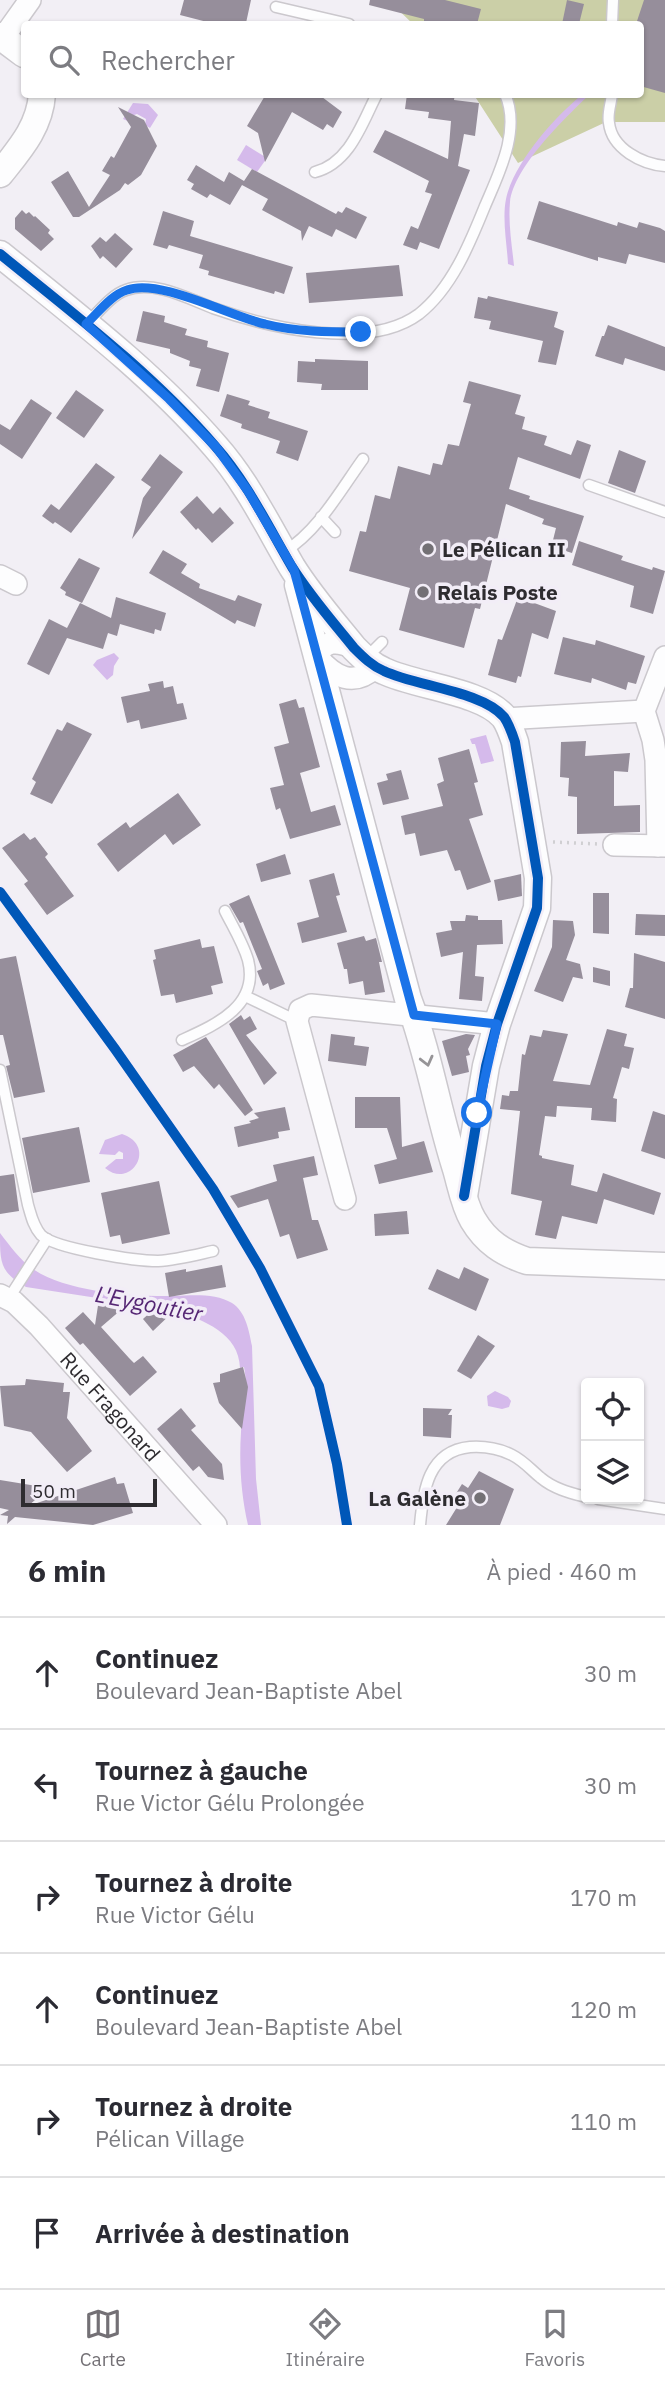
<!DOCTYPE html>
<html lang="fr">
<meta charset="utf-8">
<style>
body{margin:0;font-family:"IBM Plex Sans",sans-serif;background:#f7f7f7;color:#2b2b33}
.controls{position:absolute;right:21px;bottom:21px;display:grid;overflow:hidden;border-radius:7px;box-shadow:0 2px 5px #0004}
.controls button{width:63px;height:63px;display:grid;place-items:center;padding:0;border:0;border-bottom:2px solid #e1e1e2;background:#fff;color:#2b2b33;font:35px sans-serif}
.scale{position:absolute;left:21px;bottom:18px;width:136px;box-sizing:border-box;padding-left:7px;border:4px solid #2e2c30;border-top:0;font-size:19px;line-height:24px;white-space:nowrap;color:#2e2c30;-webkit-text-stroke:5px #f2edf7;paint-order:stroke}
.stop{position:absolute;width:21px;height:21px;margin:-16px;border:5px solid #1a73e8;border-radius:50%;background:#fff}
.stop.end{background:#1a73e8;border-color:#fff;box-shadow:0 2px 7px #0008}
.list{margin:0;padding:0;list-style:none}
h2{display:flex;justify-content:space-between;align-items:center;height:91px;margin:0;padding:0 28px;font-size:30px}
h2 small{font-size:23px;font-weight:400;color:#7c7c81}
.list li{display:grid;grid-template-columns:46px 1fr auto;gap:21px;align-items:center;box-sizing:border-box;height:112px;padding:0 28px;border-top:2px solid #e1e1e2}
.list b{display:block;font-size:26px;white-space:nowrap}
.list p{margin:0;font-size:23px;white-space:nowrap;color:#7c7c81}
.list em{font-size:23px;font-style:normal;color:#7c7c81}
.icon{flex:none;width:38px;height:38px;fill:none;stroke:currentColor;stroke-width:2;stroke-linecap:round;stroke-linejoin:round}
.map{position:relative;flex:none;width:665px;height:1525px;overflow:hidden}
.search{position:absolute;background:#fff;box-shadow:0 2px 5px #0004;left:21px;right:21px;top:21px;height:77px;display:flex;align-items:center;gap:18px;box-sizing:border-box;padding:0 24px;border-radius:7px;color:#7c7c81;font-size:26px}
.sheet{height:763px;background:#fff}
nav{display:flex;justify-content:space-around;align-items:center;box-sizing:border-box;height:98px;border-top:2px solid #e1e1e2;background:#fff;font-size:19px;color:#7c7c81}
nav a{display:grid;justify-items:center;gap:4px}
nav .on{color:#737075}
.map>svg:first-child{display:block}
.forest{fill:#cbcfa7}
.water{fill:#d5baeb}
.building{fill:#968e9b}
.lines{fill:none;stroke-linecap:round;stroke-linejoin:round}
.service-casing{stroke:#cbc8cd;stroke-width:13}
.minor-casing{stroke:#cbc8cd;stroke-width:24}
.tertiary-casing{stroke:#cbc8cd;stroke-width:29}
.path{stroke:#d0cfd2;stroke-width:3.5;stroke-dasharray:2 5;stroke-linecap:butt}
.service{stroke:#fdfdfe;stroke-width:10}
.minor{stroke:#fdfdfe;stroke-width:21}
.tertiary{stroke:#fdfdfe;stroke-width:26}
.cycleway-casing{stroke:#f2edf7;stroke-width:15}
.cycleway{stroke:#0057b8;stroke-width:10}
.oneway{stroke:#969497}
.route{stroke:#1a73e8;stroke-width:9}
.poi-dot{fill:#737075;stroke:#f2edf7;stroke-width:2.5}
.labels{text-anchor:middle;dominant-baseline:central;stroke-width:7;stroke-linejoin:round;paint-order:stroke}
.poi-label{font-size:21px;font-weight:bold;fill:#2e2c30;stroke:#f2edf7;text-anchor:start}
.street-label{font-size:21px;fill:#2e2c30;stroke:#f2edf7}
.water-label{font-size:23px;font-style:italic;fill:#552674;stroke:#f2edf7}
</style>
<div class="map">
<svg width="665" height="1525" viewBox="0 0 665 1525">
<rect width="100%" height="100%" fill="#f2eff5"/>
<polygon class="forest" points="388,0 665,0 665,122 606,122 518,163 474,95 640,94 640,24 413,24"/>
<g class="water">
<path d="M583,94L589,95C565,118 514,167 510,202C508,223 512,245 514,266L508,264C507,244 502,219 506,199C513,164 555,116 583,94Z"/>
<polygon points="133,103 148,104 158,115 150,128 145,125 146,119 137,114 134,115 130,122 123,119"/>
<polygon points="246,145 267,158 257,172 237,160"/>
<polygon points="114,653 119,658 114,666 113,675 107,680 93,665 97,660"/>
<polygon points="486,735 494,761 481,764 475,744 472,744 470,739"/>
<path d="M122,1134C158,1146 131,1190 105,1168L116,1159H123V1153L119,1151L115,1155L99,1154L105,1140Z"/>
<path d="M0,1233C10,1246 20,1260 33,1269C66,1292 134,1297 174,1296C192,1295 216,1293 232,1303C246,1312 249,1331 252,1346L256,1479L261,1525H248C241,1495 239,1463 241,1432C242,1408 249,1392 244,1367L240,1368C239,1333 204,1321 175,1310L26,1287C0,1272 0,1263 0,1233Z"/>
<polygon points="495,1391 508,1397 511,1401 509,1407 502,1409 488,1406 487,1396"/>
</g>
<g class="building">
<polygon points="184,0 251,0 246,23 239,21 238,24 215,24 180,15"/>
<polygon points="370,0 445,0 481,9 477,24 432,24 424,22 424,19 369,5"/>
<polygon points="567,0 584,4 579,24 562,24"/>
<polygon points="644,0 665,0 665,93 640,86 640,24 636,24"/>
<polygon points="266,94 318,94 342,112 333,128 327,124 323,130 292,112 265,162 258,133 247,126"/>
<polygon points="407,94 455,94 454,100 479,103 475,136 464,134 458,166 470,170 439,249 420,242 417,250 403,245 411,226 418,229 432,194 425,192 429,181 373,152 385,130 448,159 451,121 428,118 429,112 405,109"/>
<polygon points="118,107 144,120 157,146 141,175 128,185 125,183 120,190 79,217 73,217 51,182 68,171 89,207 110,175 102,171 111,156 114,158 131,127"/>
<polygon points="196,165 224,182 229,172 244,181 252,169 336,214 338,211 342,213 346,207 367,217 356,239 336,229 332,237 309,226 302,241 301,231 262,210 268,199 242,185 230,205 210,194 207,198 191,189 194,184 187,180"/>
<polygon points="539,201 617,226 618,222 637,228 639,222 660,228 665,231 665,263 629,254 626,264 598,257 598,261 527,239"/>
<polygon points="22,210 26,214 29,212 34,217 35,216 50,230 48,233 54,239 41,251 15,229 15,218"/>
<polygon points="163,211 194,221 190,236 293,267 284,294 275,291 274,294 208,275 209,271 199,268 203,255 169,245 167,249 153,245"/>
<polygon points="115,233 133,249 116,268 103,256 100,259 91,246 100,237 106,242"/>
<polygon points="399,265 403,296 309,303 306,273"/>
<polygon points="488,296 558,312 554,327 564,331 556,365 538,362 543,341 489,329 491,321 474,318 478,297 487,299"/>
<polygon points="143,311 165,316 164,322 187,329 185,335 208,341 207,347 229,353 219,392 196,386 201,369 189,366 190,361 170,353 170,349 136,341"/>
<polygon points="608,325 665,347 665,371 625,358 623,365 595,356 602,336 604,336"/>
<polygon points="315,359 368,361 368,390 321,390 322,384 297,382 298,361 315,362"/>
<polygon points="469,381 521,395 515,414 525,417 522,429 547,436 544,445 571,455 577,440 591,445 580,479 518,457 509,489 530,496 529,499 584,516 572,553 556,548 558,541 553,540 556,528 542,524 544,519 506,504 480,609 475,608 464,648 399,630 410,588 349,571 360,531 366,532 375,495 390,499 398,466 430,475 433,463 442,465 448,444 459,446 471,404 463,402"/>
<polygon points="76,390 104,410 84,438 56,418"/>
<polygon points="227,394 250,401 248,405 270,412 268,418 308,431 298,461 276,453 280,441 241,428 242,424 220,416"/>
<polygon points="31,399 52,413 22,459 0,444 0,424 10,430"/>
<polygon points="619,450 646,461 635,493 608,483"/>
<polygon points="160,454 183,472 132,539 143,498 151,487 141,480"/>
<polygon points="96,463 115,477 71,533 55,522 53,524 42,516 51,504 59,510"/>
<polygon points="197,496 213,514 220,507 234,523 212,543 198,528 196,530 180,512"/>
<polygon points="579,541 623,556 621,560 652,570 653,567 665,571 653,614 630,607 634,586 572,565"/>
<polygon points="163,550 187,564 181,573 200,584 199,588 235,601 238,595 262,604 255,627 237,620 235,624 149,573"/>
<polygon points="79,558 100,568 82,603 65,595 66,592 60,588"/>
<polygon points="116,597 166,613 161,631 155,629 154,634 120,624 117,636 108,633 103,649 67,638 49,675 27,664 49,619 67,628 80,603 111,618"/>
<polygon points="518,597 556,611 548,639 532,633 521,677 518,676 516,683 488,675 498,639 502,640"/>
<polygon points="563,637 595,645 596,640 645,656 636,684 628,682 626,690 592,678 591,683 554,674"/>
<polygon points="163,681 164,688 173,686 177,704 183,703 187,719 141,729 139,720 127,723 121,697 150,691 148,684"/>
<polygon points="296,699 299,708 304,707 320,767 300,773 311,812 335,805 341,825 290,839 280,808 276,810 270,788 284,785 274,747 289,743 279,704"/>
<polygon points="67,722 92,734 52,804 30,794 36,782 32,779 57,729 62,731"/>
<polygon points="586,741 585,756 630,753 628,772 614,771 614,806 640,805 640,832 577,834 577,797 568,796 569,778 560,777 561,742"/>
<polygon points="469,749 478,782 474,783 483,815 469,819 491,882 467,890 460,870 455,871 447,850 420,856 415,833 405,835 401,816 443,806 437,784 444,781 438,758"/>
<polygon points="401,770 409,799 383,805 377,783 388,780 386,774"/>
<polygon points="178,793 201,825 173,845 165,834 118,872 97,844 126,822 130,828"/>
<polygon points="24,833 30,840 35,837 48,854 45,857 74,896 47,915 24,884 28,881 2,848"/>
<polygon points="285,854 291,874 261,882 256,864"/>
<polygon points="334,873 340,895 336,896 347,932 302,943 297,923 319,917 309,880"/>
<polygon points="521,874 522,896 498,901 494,880"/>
<polygon points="593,893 609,893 609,934 593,933"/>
<polygon points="249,895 285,984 270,990 268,983 263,986 257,971 262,969 243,922 240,923 229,904"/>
<polygon points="636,914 665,915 665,936 635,935"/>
<polygon points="466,915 478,916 478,920 502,920 503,944 477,945 475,976 484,977 482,1001 459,999 463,952 441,957 436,933 452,930 450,921 465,921"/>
<polygon points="553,920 573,921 575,935 566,960 580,964 583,979 573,977 563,1002 534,991 552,947"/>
<polygon points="364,936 366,941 376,938 382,962 379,962 385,992 365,995 363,981 349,984 347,969 344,969 337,943"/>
<polygon points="200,939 202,948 214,946 223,983 211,986 213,994 176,1003 174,994 161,996 153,960 156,959 154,950"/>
<polygon points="634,953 665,962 665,1019 625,1007 630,988 633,988"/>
<polygon points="16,956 45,1092 14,1098 6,1066 10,1065 3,1035 0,1035 0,959"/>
<polygon points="593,967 610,971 610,986 593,982"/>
<polygon points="241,1015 244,1020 250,1016 257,1029 246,1035 277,1073 264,1085 229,1024"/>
<polygon points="607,1029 627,1034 624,1046 634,1048 629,1069 622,1067 613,1098 617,1099 616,1122 591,1120 592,1108 557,1106 556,1117 545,1116 539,1155 542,1156 542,1158 574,1165 571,1185 597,1192 603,1173 661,1193 654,1215 604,1199 597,1224 562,1216 556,1239 535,1235 542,1201 511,1194 520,1111 500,1109 502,1095 509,1096 510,1091 518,1091 522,1054 525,1055 530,1035 541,1037 543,1030 568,1034 553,1081 590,1085"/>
<polygon points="331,1034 355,1037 354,1045 369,1047 366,1066 328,1061"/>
<polygon points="466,1034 475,1035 468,1049 470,1055 466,1056 469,1072 452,1076 442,1041"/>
<polygon points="206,1037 253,1110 245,1116 219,1084 214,1089 194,1066 183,1072 173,1055"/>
<polygon points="355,1097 400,1097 402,1147 424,1141 433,1172 379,1184 374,1165 397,1159 387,1128 355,1128"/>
<polygon points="285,1107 290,1130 278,1132 279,1138 238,1147 234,1127 251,1123 249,1121 259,1118 254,1113"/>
<polygon points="653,1111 665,1115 665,1159 641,1151"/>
<polygon points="79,1127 90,1182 33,1193 22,1138"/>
<polygon points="314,1156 318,1175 303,1178 312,1220 318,1220 328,1250 297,1259 289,1234 280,1237 268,1199 238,1208 230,1196 277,1181 273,1165"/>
<polygon points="14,1174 19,1211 0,1214 0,1176"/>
<polygon points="159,1181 170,1234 122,1244 120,1235 110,1237 101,1193"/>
<polygon points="407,1211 409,1234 375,1236 374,1214"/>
<polygon points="222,1265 226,1287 169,1297 165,1273 186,1269 186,1272"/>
<polygon points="464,1267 489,1279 476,1311 428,1289 437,1269 459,1279"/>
<polygon points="99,1299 114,1301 122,1309 101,1327 129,1358 134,1363 143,1356 157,1372 130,1396 83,1343 80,1345 65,1328 83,1312 95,1325"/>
<polygon points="156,1307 175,1310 153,1331 143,1319"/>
<polygon points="478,1335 495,1346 471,1379 457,1371"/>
<polygon points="243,1367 248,1387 242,1429 219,1403 213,1383 220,1382 220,1374"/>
<polygon points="26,1379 64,1383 63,1392 70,1392 67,1418 92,1451 67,1472 31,1432 4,1426 0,1386 25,1385"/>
<polygon points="181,1408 196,1426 191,1430 222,1464 224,1480 208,1477 199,1466 193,1471 157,1429"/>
<polygon points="423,1408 452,1409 448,1415 452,1415 451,1438 423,1436"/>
<polygon points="479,1471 514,1489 500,1525 446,1525 459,1504 452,1500 462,1484 468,1488"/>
<polygon points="115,1477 117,1484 124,1483 133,1513 93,1525 15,1517 7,1524 8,1516 0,1515 9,1510 0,1508 0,1480 49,1488 28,1506"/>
</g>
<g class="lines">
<defs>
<g id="service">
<polyline points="276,7 349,24"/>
<polyline points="612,24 613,0"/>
<path d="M612,94C611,104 607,114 609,123C612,149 642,164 665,166"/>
<path d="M315,172C350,163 362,123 377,94"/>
<path d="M86,324C98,313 111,295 126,290C154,280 187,298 213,308C267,327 368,352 419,314C452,288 470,243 485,206C499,173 521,130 505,94"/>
<polyline points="589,485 665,512"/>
<polyline points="321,517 335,532"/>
<path d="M284,552C318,531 340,491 363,459"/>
<polyline points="365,659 382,642"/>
<polyline points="245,996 297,1021"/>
<path d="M182,1040C215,1025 260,1006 248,960C243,943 233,927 225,911"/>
<path d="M0,1070L28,1205C31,1215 33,1226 41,1235C55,1249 137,1261 158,1261C176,1260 195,1255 213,1251"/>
<polyline points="9,1298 47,1239"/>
<polyline points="598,1499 665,1509"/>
<path d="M420,1525C423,1491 428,1451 470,1447C485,1446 498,1448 512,1455C524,1461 531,1470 541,1478C554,1489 571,1493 586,1497"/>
</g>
<g id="minor">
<polyline points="3,38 30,0"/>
<polyline points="0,576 16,584"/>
<path d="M354,648C338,641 324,639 317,657C335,677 353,688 376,667"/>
<polyline points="505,719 644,711"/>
<polyline points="614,845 665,846"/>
<polyline points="658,846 656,760 653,740 644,711 665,657"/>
<polyline points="345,1199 297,1021 300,1010 311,1005 497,1024"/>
<path id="s1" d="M0,1295L14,1302L39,1326L216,1525"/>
</g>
<g id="tertiary">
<polyline points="0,36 24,54"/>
<path d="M0,174C19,150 40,127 42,94"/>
<path d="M0,254C74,314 152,373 215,446C247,482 268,526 292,567C310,596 333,622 354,648C363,657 372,666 384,671C415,686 482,691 504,717C509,724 512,733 515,742L538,878L537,908L497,1024L486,1066L464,1196"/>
<path d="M298,585L408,999C429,1054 438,1113 456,1169C461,1186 464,1205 473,1220C486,1242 503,1253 527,1261L665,1266"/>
</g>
</defs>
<use href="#service" class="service-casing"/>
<use href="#minor" class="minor-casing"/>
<use href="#tertiary" class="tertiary-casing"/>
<polyline class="path" points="553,842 598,844"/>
<use href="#service" class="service"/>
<use href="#minor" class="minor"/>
<use href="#tertiary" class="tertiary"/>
<defs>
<g id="cycleway">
<path d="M0,254C74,314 152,373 215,446C247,482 268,526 292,567C310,596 333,622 354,648C363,657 372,666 384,671C415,686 482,691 504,717C509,724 512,733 515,742L538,878L537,908L497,1024L486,1066L464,1196"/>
<polyline points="0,892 115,1049 213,1189 260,1268 319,1386 337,1464 347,1525"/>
</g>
</defs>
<use href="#cycleway" class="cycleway-casing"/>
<use href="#cycleway" class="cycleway"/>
</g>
<defs><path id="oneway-chevron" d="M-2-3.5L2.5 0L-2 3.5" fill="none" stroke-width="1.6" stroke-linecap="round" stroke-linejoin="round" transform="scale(1.75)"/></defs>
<use class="oneway" href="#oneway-chevron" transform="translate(427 1061) rotate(76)"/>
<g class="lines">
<path class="route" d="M361,332C329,332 296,332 265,324C229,316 160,278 127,290C111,295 98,313 86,324L169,399L216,447L248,491L294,570L414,1015L497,1024L477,1113"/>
</g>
<g class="poi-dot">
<circle cx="428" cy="549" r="7"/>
<circle cx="423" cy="592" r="7"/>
<circle cx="480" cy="1498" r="7"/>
</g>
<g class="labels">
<g class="poi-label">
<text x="442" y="549">Le Pélican II</text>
<text x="437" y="592">Relais Poste</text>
<text x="466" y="1498" text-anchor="end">La Galène</text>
</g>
<g class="street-label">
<text stroke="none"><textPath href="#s1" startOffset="158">Rue Fragonard</textPath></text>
</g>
<g class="water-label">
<text transform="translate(149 1303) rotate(11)">L'Eygoutier</text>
</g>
</g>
</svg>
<div class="controls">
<button><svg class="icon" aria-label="locate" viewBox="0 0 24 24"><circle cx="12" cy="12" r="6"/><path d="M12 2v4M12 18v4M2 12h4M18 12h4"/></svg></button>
<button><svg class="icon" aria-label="layers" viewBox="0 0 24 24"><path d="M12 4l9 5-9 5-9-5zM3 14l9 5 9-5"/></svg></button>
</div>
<div class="scale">50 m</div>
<div class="stop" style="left:477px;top:1113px"></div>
<div class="stop end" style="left:361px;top:332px"></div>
<div class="search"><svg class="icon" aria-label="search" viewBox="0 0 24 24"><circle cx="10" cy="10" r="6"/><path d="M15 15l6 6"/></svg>Rechercher</div>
</div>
<section class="sheet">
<h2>6 min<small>À pied · 460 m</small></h2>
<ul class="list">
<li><svg class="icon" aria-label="ahead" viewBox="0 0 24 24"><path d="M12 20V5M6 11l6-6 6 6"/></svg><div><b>Continuez</b><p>Boulevard Jean-Baptiste Abel</p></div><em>30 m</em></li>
<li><svg class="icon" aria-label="left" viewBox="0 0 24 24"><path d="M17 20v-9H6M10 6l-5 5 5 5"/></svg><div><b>Tournez à gauche</b><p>Rue Victor Gélu Prolongée</p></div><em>30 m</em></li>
<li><svg class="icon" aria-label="right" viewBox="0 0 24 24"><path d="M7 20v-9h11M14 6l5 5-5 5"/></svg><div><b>Tournez à droite</b><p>Rue Victor Gélu</p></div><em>170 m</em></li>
<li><svg class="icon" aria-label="ahead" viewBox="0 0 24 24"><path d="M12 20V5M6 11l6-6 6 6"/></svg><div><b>Continuez</b><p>Boulevard Jean-Baptiste Abel</p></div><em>120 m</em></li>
<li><svg class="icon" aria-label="right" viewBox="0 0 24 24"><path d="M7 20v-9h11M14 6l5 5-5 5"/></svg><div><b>Tournez à droite</b><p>Pélican Village</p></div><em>110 m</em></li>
<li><svg class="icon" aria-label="arrive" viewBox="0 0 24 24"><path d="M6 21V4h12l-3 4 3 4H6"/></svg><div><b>Arrivée à destination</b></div></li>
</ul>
</section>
<nav>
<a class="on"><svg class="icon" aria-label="map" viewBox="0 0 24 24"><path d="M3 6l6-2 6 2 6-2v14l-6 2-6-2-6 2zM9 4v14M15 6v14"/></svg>Carte</a>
<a><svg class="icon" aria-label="directions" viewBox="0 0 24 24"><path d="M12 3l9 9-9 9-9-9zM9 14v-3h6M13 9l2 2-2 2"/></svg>Itinéraire</a>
<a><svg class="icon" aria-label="saved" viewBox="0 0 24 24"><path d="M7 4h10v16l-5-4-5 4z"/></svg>Favoris</a>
</nav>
